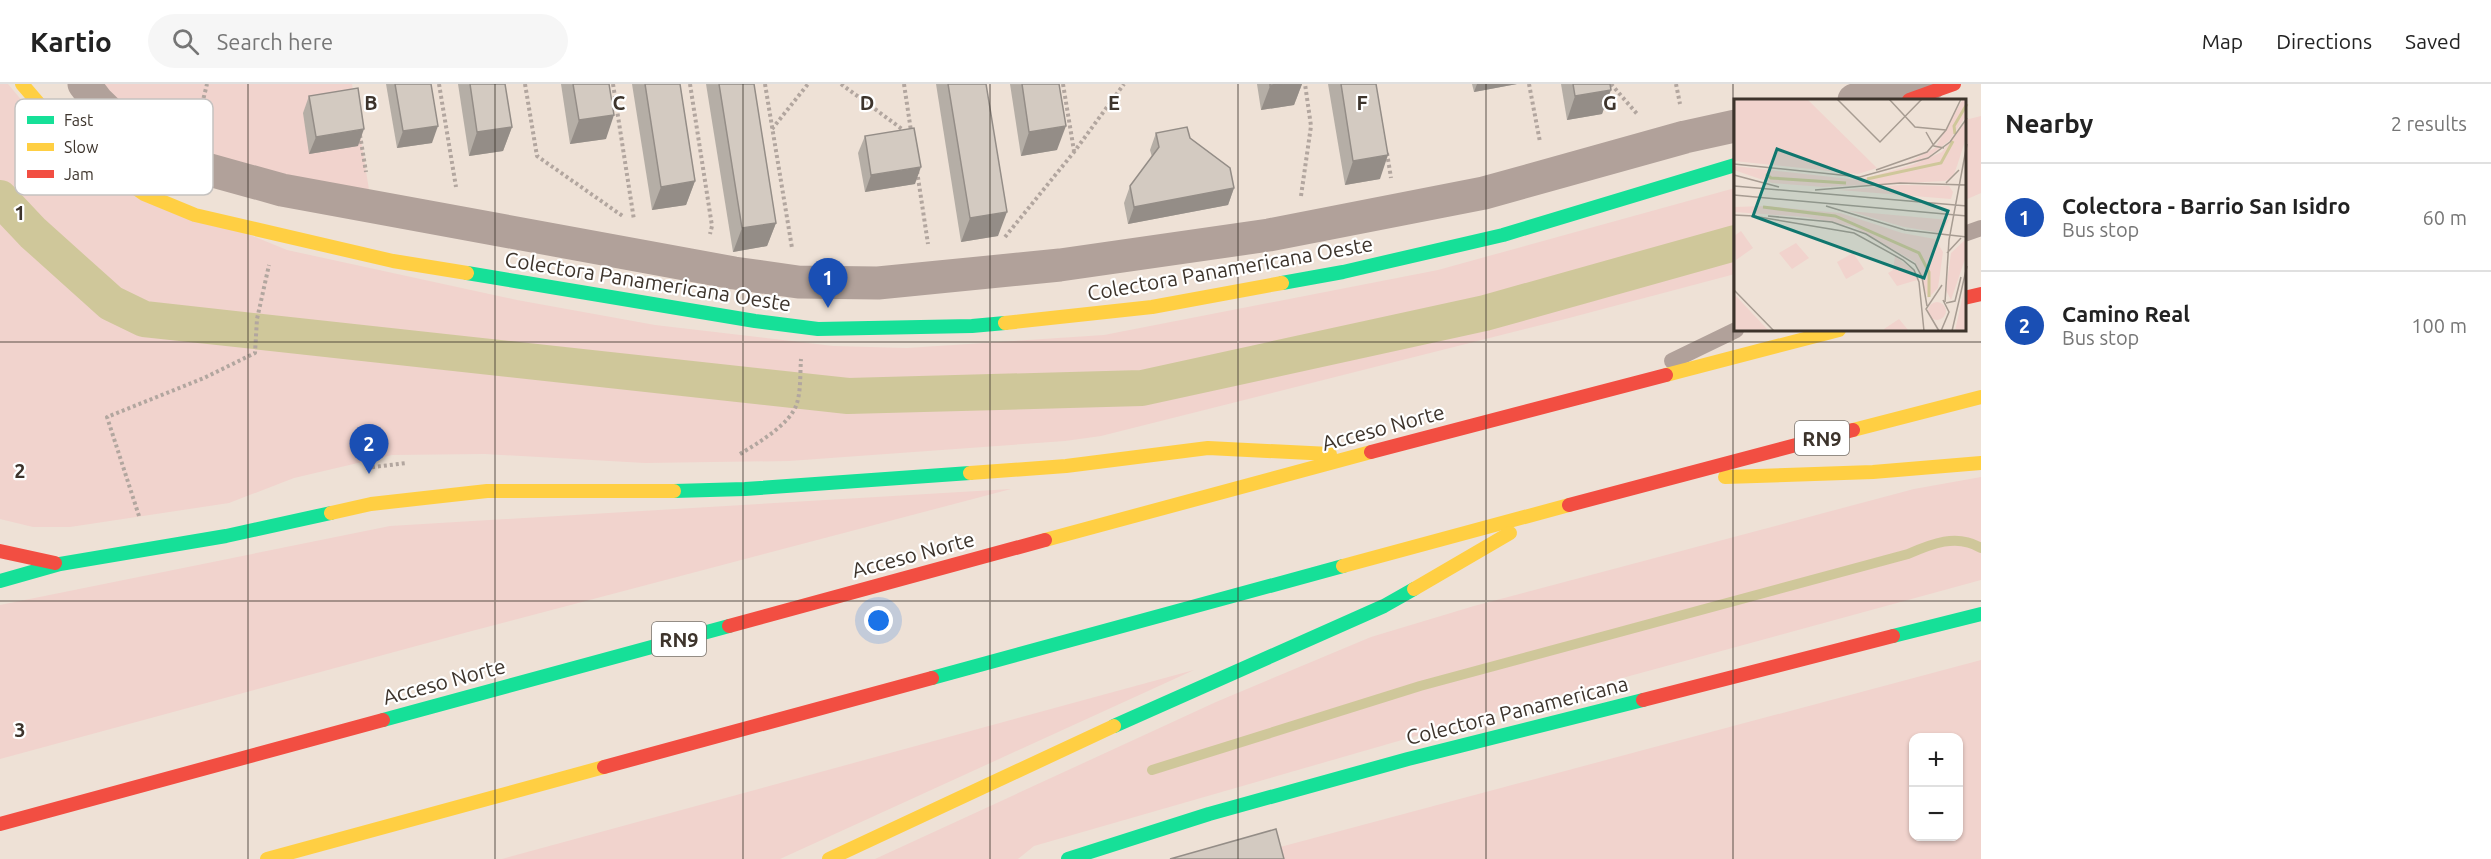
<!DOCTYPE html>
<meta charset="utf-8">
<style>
body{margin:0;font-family:Ubuntu,sans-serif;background:#f6f6f6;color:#222}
.controls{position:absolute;right:18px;bottom:18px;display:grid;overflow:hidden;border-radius:12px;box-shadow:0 2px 4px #0004}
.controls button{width:54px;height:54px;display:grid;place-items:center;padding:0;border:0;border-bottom:2px solid #e0e0e0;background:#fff;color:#222;font:30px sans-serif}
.you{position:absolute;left:879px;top:537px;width:21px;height:21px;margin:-15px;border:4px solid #fff;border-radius:50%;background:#1a73e8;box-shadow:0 0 0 9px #1a73e833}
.badge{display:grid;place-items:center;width:39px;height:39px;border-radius:50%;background:#7b7168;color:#fff;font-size:20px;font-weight:700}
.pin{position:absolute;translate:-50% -50px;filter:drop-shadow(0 2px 3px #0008)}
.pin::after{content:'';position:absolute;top:32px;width:21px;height:18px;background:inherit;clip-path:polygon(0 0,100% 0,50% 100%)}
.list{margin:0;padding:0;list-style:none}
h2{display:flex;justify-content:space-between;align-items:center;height:78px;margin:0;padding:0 24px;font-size:26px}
h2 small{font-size:20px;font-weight:400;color:#767676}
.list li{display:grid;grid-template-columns:39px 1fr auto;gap:18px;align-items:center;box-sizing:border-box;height:108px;padding:0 24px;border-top:2px solid #e0e0e0}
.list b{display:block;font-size:22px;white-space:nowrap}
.list p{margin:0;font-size:20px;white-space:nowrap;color:#767676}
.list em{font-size:20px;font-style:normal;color:#767676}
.icon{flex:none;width:33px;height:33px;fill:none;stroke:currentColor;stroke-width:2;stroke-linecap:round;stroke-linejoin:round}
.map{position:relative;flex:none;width:1981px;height:775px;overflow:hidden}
header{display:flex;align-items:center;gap:36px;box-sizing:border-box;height:84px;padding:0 30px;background:#fff;border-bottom:2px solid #e0e0e0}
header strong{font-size:28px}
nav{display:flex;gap:33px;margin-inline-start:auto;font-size:21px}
.search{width:420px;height:54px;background:#f6f6f6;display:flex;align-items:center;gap:15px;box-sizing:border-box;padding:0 21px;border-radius:33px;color:#767676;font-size:22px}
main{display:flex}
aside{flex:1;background:#fff}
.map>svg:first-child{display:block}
.green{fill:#f1d3cd;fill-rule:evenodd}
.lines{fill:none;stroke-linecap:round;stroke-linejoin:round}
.stream{stroke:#cfc79a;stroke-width:10}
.canal{stroke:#cfc79a;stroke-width:36}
.path{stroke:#b2a69f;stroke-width:4;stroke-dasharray:3 3;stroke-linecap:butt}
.lane{stroke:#b1a19a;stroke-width:16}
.street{stroke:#b1a19a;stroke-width:33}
.fast{stroke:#16e098;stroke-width:14}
.slow{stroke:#ffcf43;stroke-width:14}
.jam{stroke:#f24e42;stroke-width:14}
.wall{fill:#b5aea6}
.shaded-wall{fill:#948d87}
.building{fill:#d3cac1;stroke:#948d87;stroke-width:1.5}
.grid{fill:none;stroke:#3d342c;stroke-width:1.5;stroke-opacity:0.55}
.labels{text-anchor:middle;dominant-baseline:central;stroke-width:4.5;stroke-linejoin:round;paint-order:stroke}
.shield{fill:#fff;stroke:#77716b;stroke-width:1.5}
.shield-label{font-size:20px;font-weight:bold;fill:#3d342c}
.street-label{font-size:21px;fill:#3d342c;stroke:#fff}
.inset-river{fill:none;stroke:#cfc79a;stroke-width:3}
.inset-road{fill:none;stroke:#a79c92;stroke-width:1.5}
.view{fill:#0f766e;fill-opacity:0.15;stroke:#0f766e;stroke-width:3}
.inset-edge{fill:none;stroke:#3d342c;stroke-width:3}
.key{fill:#fff;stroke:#c5c2c0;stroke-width:1.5}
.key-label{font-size:16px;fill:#3d342c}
.grid-label{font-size:20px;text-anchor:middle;font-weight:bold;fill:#3d342c;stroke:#fff;stroke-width:4.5;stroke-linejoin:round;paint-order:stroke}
</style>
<header>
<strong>Kartio</strong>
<div class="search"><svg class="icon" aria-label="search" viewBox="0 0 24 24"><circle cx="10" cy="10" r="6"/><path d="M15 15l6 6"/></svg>Search here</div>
<nav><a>Map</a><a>Directions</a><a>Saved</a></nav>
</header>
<main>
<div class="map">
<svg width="1981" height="775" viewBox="0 0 1981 775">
<rect width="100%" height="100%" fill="#eee1d6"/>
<g class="green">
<polygon points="0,0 8,0 75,80 287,166 517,216 655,241 833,262 907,264 1104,251 1438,186 1735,104 1735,190 1569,234 1101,352 1065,357 789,377 645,379 485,370 392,371 294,394 229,419 70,443 33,443 0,435"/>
<polygon points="97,0 352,0 370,112 189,70 141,44"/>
<polygon points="1981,32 1981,109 1965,116 1965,36"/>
<polygon points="1981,393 1981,496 1527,620 1034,762 1018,775 875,775 1216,618 1371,553 1474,522 1914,405"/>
<polygon points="1011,405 468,548 0,675 0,521 390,442"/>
<path d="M1981,576V775H1235ZM1914,654H1958V752H1914Z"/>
<polygon points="1194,586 780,775 502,775"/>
</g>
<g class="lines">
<path class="stream" d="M1152,686L1420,602L1908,470C1931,460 1957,449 1981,464"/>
<polyline class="canal" points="0,114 33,149 111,219 144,235 848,312 1142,304 1485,229 1735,159"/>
<g class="path">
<polyline points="439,0 456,103"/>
<polyline points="525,0 537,72 624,133"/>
<polyline points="613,0 634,136"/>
<polyline points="690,0 712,142 710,150"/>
<polyline points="765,0 792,164"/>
<polyline points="841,0 906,48"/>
<polyline points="904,0 911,47"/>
<polyline points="1063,0 1074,67"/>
<polyline points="1529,0 1540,58"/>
<polyline points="1611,0 1638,31"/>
<polyline points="1676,0 1680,20"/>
<polyline points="772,45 808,0"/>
<polyline points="195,49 207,0"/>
<polyline points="360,51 366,88"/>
<polyline points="1387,69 1391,94"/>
<polyline points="917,87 928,160"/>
<polyline points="1301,112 1311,42 1305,0"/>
<polyline points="1005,153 1074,68 1124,0"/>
<path d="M740,370C758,359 791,340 797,319C801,306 800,289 801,275"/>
<polyline points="366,384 406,379"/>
<polyline points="139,432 107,333 204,294 255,269 257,235 269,181"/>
</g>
<g class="lane">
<polyline points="1964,150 1981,144"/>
<polyline points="1672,277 1736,246"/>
</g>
<g class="street">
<polyline points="84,0 97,17 127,46 181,78 282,106 734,189 798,198 878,199 1060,181 1269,151 1484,109 1685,53 1735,42"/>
<polyline points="1854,16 1930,0"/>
</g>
<g class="fast">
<polyline points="467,189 755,237 818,245 972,242 1005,239"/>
<polyline points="1282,199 1343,188 1503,151 1735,81"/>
<polyline points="674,407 745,405 970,389"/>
<polyline points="0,497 60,480 226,452 331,429"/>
<polyline points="1893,552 1981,530"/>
<polyline points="932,594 1343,482"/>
<polyline points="383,636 729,542"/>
<polyline points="1114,642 1384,522 1414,505"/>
<polyline points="1068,775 1209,730 1408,675 1643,616"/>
</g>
<g class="slow">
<polyline points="22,0 77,64 144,110 195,131 393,177 467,189"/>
<polyline points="1005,239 1152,223 1282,199"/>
<polyline points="1666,291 1839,246"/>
<polyline points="1853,346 1981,313"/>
<polyline points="970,389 1066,382 1208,364 1330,370"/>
<polyline points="1725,393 1873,388 1981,379"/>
<polyline points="331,429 371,420 487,407 674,407"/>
<polyline points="1045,456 1371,368"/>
<polyline points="1343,482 1569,421"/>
<polyline points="1414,505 1510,449"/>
<polyline points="267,775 604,683"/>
<polyline points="829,775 1114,642"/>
</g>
<g class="jam">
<polyline points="1909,16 1954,0"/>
<polyline points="1964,214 1981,210"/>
<polyline points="1371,368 1666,291"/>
<polyline points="1569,421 1853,346"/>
<polyline points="0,467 55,479"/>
<polyline points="729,542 1045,456"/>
<polyline points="1643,616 1893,552"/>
<polyline points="604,683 932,594"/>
<polyline points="0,740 383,636"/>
</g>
</g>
<g class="wall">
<polygon points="386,0 431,0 432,59 397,64"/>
<polygon points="458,0 505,0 512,43 503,67 469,72"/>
<polygon points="561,0 609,0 606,55 570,60"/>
<polygon points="632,0 680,0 695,97 686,121 652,126"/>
<polygon points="706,0 754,0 776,139 767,162 733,168"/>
<polygon points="936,0 986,0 998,152 961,158"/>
<polygon points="1010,0 1059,0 1057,66 1021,72"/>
<polygon points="1257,0 1302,0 1294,21 1261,26"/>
<polygon points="1328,0 1376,0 1380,95 1345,101"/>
<polygon points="1472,0 1517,0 1474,8"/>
<polygon points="1561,0 1610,0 1602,30 1567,36"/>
<polygon points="309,12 358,62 309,70 303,29"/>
<polygon points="1156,49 1190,54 1234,104 1228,121 1128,140 1124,119 1130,102 1152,73 1150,66"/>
<polygon points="865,52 915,100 865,108 858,69"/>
</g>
<g class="shaded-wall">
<polygon points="1284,0 1302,0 1294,21 1261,26 1270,2"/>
<polygon points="1477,0 1517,0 1474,8"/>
<polygon points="1611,6 1602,30 1567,36 1575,12"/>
<polygon points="614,31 606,55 570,60 579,36"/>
<polygon points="438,42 432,59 397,64 403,47"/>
<polygon points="1066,42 1057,66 1021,72 1029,48"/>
<polygon points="512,43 503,67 469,72 477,48"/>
<polygon points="364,45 358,62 309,70 316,53"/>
<polygon points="1388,71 1380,95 1345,101 1353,77"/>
<polygon points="921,83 915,100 865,108 871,91"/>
<polygon points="695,97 686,121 652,126 661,103"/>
<polygon points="1234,104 1228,121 1128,140 1134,123"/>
<polygon points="1007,128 998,152 961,158 970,134"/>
<polygon points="776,139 767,162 733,168 742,144"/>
</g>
<g class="building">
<polygon points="395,0 431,0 438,42 403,47"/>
<polygon points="470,0 505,0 512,43 477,48"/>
<polygon points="573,0 609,0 614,31 579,36"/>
<polygon points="645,0 680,0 695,97 661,103"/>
<polygon points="719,0 754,0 776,139 742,144"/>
<polygon points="948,0 986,0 1007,128 970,134"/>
<polygon points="1022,0 1059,0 1066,42 1029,48"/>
<polygon points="1270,0 1284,0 1270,2"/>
<polygon points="1341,0 1376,0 1388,71 1353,77"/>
<polygon points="1573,0 1610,0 1611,6 1575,12"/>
<polygon points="358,4 364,45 316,53 309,12"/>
<polygon points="1187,43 1190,54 1230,84 1234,104 1134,123 1130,102 1159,63 1156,49"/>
<polygon points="914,44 921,83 871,91 865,52"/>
<polygon points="1276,745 1284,775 1170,775"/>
</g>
<path class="grid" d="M248,0V775M495,0V775M743,0V775M990,0V775M1238,0V775M1486,0V775M1733,0V775M0,258H1981M0,517H1981"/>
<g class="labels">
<g class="shield">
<rect x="1795" y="337" width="54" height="34" rx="4.5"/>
<rect x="652" y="538" width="54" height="34" rx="4.5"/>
</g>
<g class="shield-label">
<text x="1822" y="354">RN9</text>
<text x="679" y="555">RN9</text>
</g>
<g class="street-label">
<text transform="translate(1230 184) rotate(-10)">Colectora Panamericana Oeste</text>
<text transform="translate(648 197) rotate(9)">Colectora Panamericana Oeste</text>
<text transform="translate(1383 343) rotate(-15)">Acceso Norte</text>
<text transform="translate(913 470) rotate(-15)">Acceso Norte</text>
<text transform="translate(444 597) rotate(-15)">Acceso Norte</text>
<text transform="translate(1517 626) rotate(-14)">Colectora Panamericana</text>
</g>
</g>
<g transform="translate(1734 15)">
<rect width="232" height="232" fill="#eee1d6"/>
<path d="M0,0H73L143,69L124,75L0,62ZM229,0H232V17L215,42L194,58L171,65L201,49ZM232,22V39L223,67L219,78L211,82L89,88L38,84L0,71V67L125,81L178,66L208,53ZM168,86L215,87L219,93L217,100L105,91ZM32,107L106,114L168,134L201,140L209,153L204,189L194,199L181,163L120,128L72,118L0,113V108ZM115,112L215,121L208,134L170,128ZM7,132L19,149L2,161L0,137ZM232,140V157L217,201L212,191L217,154ZM62,144L75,159L58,170L45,154ZM119,154L130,170L112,180L103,163ZM161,157L179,171L183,181L163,187L154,174L159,171ZM232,182V232H221ZM0,195L35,232H0ZM194 212a9 9 0 1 1 18 0a9 9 0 1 1-18 0ZM165,220L175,232H151L150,230Z" fill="#f1d3cd"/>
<path class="inset-river" d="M221,35L220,27L233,5M32,75L37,79L112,84M133,80L207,64L219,42M29,108L101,117L185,154L195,173V198"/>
<path class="inset-road" d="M103,0L146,43L188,0M155,0L181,28L212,31M192,33L200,47L210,49M0,65L126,78L194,59L216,43L233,19M142,71L193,53L212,31L227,0M0,76L45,88M212,84L225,71M0,87L233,107M81,91L166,84L233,86M0,96L233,117M92,107L171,131L233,138M0,116L20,117M19,117L120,134L169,161L180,171L185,183L190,232M34,117L98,123L132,135L181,165L188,178L193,207M213,154L227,139M0,191L40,232M211,203L215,141L233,45M212,204L221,202L227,178M205,232L192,210L208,186M207,232L215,213L209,201M218,232L233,167"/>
<path class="view" d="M43,50L214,112L190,179L19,117Z"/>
<rect width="232" height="232" class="inset-edge"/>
</g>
<rect x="15" y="15" width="198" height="96" rx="9" class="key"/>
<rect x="27" y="32" width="27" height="8" fill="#16e098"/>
<rect x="27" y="59" width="27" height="8" fill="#ffcf43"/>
<rect x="27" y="86" width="27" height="8" fill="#f24e42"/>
<g class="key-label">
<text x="64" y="42">Fast</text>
<text x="64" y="69">Slow</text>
<text x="64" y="96">Jam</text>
</g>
<g class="grid-label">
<text x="371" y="26">B</text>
<text x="619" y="26">C</text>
<text x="867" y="26">D</text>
<text x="1114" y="26">E</text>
<text x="1362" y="26">F</text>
<text x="1610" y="26">G</text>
<text x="20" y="136">1</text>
<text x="20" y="394">2</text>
<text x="20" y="653">3</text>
</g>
</svg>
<div class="controls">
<button>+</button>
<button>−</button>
</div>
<div class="you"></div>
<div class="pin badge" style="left:828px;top:224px;background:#1a4fb4">1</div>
<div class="pin badge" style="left:369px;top:390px;background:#1a4fb4">2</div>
</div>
<aside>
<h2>Nearby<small>2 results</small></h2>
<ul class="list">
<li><span class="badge" style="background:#1a4fb4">1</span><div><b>Colectora - Barrio San Isidro</b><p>Bus stop</p></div><em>60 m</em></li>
<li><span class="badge" style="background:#1a4fb4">2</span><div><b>Camino Real</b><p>Bus stop</p></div><em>100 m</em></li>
</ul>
</aside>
</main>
